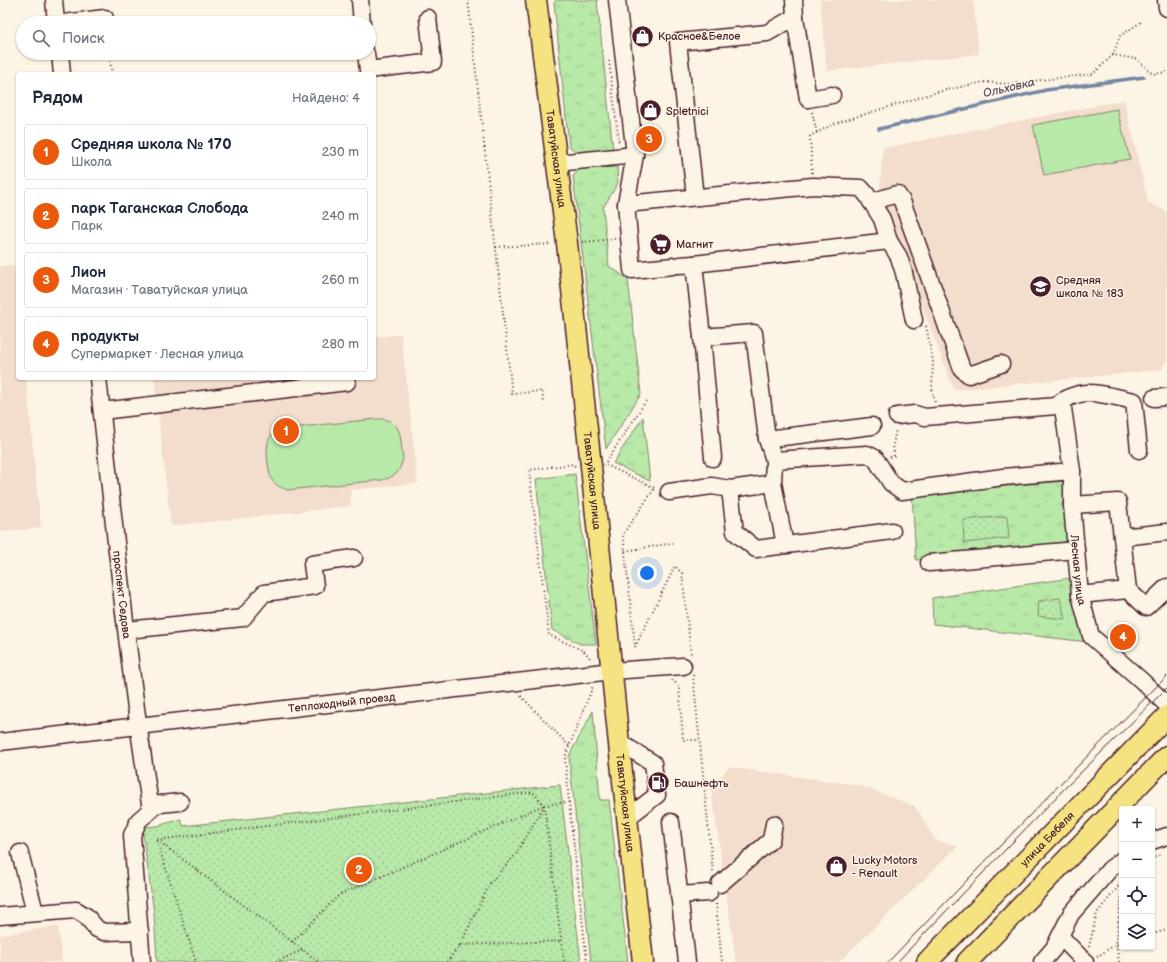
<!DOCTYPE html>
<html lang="ru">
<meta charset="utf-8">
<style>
body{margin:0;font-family:"Balsamiq Sans",sans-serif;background:#f6f6f7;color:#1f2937}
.controls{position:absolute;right:12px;bottom:12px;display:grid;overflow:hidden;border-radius:4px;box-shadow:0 1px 3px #0004}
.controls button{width:36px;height:36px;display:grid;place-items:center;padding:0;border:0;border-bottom:1px solid #e0e1e3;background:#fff;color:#1f2937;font:20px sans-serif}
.you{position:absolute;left:647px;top:573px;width:14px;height:14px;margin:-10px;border:3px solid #fff;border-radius:50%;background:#1a73e8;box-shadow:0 0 0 6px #1a73e833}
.badge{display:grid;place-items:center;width:26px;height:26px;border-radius:50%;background:#ea580c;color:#fff;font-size:13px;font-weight:700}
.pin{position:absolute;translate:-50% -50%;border:2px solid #fff;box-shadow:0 1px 4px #0006}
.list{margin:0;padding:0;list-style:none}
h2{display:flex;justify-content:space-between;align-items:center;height:52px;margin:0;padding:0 16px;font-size:17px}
h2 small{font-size:13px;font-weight:400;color:#747a83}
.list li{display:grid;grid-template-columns:26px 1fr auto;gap:12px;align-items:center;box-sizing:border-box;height:56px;margin:0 8px 8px;padding:0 8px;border:1px solid #e0e1e3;border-radius:4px}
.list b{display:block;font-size:15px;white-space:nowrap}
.list p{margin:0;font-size:13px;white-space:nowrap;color:#747a83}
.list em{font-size:13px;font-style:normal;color:#747a83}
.icon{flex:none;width:22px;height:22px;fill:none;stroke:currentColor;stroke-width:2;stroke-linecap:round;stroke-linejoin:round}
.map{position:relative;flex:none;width:1167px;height:962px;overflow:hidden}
.search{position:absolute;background:#fff;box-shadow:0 1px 3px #0004;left:16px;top:16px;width:360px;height:44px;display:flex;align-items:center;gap:10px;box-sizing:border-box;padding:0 14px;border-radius:22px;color:#747a83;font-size:15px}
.panel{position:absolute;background:#fff;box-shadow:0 1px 3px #0004;left:16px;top:72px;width:360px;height:308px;border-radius:4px}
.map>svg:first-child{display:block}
.built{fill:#f3ddcd}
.grass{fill:url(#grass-tufts);stroke:#81846a}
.park{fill:url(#park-dots);stroke:#81846a}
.pitch{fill:#b8e9a9;stroke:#81846a}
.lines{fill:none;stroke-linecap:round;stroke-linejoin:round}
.stream{stroke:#7585a2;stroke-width:3.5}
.minor-casing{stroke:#4a1f2b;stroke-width:19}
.major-casing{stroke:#4a1f2b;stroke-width:23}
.path{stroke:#4a1f2b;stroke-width:2;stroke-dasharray:1 3;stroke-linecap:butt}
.minor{stroke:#fcf5e5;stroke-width:16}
.major{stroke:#f5e382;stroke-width:20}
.tram{stroke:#4a1f2b;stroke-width:1}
.labels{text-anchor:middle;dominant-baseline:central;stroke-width:3;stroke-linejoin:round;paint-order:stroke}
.poi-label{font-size:11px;fill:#4a1f2b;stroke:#fcf5e5;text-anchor:start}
.street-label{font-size:11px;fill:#4a1f2b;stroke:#fcf5e5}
.water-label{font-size:12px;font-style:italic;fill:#605266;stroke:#fcf5e5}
</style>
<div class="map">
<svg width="1167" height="962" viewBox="0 0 1167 962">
<defs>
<pattern id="grass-tufts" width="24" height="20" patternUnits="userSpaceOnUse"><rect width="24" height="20" fill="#b8e9a9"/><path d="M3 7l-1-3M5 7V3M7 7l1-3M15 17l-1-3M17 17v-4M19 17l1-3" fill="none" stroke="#a0c792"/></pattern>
<pattern id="park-dots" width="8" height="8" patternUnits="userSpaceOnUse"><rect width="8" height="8" fill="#b8e9a9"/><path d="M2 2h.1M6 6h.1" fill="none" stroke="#a0c792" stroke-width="1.8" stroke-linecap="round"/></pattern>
</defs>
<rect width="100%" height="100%" fill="#fcf5e5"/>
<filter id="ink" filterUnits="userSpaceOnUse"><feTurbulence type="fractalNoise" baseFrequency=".025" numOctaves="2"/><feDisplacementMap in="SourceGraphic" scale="8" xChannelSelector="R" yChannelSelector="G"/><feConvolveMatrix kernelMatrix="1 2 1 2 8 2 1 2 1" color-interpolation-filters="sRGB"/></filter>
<g filter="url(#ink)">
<g class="built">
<polygon points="820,0 973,0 979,54 827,71"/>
<polygon points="1124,100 1148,202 1167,212 1167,360 1161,370 954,390 879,193 883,148"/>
<polygon points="14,265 18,303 18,378 26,378 41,528 0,532 0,266"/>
<polygon points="401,334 418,483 350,490 351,506 171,526 154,378 374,378 374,337"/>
<polygon points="729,767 858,785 915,806 935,840 958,846 839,962 736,962 711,788"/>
<polygon points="58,926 62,962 0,962 0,935"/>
</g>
<g class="grass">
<polygon points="556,0 597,0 613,150 578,154 569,146 554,3"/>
<polygon points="617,167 618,183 603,208 609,266 628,279 641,394 606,449 573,176 580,169"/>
<polygon points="643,417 650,481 613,463"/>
<polygon points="575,474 596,644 580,644 552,630 536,479"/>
<polygon points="1066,481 1075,547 916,560 912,494"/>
<polygon points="1078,577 1088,642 933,624 932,598"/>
<polygon points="593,711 600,800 609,800 628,962 591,962 569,756"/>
</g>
<g class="park">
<polygon points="1007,516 1009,538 964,543 963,520"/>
<polygon points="1060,598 1065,619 1038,616 1039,601"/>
<polygon points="560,785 581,962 157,962 154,913 142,827 157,826 181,819 183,826"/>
</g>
<g class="pitch">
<polygon points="1117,109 1130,159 1044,175 1033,125"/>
<path d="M376,419H384L391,421L397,427L400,434L403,459L400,468L396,474L389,478L382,480L288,490C282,488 276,486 272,480C268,473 265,447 269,439C271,434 276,431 281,429Z"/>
</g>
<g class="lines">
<polyline class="stream" points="879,129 1046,90 1144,77"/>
<defs>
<g id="minor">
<polyline points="54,0 56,23"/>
<polyline points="360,0 362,23"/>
<polyline points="617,0 635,155 626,204 632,270 673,266"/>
<polyline points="1166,0 1167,8"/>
<polyline points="795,17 808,99 832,95"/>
<polyline points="63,23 105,18"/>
<polyline points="60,53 62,74"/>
<polyline points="366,53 368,70 433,62 428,18"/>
<polyline points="557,163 635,155"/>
<polyline points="695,197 678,42 767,33 795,17 794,0"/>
<polyline points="871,202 897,194 902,201 962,369 969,375 1001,364"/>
<polyline points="626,204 813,186 861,188 867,195 882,219 889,241 694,264"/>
<polyline points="889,241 899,257 904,273 914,320"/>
<polyline points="679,265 694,264 702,337 754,333 767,439 774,460 773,483 785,545"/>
<polyline points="702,337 713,458"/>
<path id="s1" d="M98,378C114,522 128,667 151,810L139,820L132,835L142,962"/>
<polyline points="1154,398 1167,397"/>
<path id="s2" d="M1062,401L1072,471V505L1080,595L1091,636L1142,681L1167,705"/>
<polyline points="102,411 347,382"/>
<path d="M897,416L915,414L925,417L1056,406C1081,384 1104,395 1134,401L1139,450"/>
<polyline points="767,439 872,426"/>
<polyline points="774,460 867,454 875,458 891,483 902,491 1003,477 1072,471"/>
<polyline points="730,489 735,532 756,549 892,531"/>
<polyline points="669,492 712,486 730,489 773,483"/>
<polyline points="1072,505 1118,502 1128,590 1080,595"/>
<polyline points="1122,537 1167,532"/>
<polyline points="929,563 1076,550"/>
<polyline points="1128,590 1146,607 1167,587"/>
<polyline points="127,630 243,618 264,593 315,586 312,564 354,558"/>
<path id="s3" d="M0,742L612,671L683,666"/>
<polyline points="619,742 653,763 657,795 627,818"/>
<polyline points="150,805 180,802"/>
<polyline points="671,822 687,962"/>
<polyline points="1152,841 1167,836"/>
<polyline points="20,853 35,912"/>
<polyline points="720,884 771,840 774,824"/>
<polyline points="679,895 709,893"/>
<polyline points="0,916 76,910 86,916 97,929 104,932 140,931"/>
<polyline points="1060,936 1085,962"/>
<polyline points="1042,962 1054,948 1071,914 1110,869 1122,860"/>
</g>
<g id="major">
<path id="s4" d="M536,0L567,243L591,466L620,754L643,962"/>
<path id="s5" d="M927,962L1167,716"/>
<polyline points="967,962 1167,756"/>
</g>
</defs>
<use href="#minor" class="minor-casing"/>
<use href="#major" class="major-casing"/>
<g class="path">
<polyline points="468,0 512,394 542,391 544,404"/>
<polyline points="109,53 112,74"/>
<polyline points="1113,55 1120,36 1141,22"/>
<polyline points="609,61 619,144"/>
<polyline points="812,112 817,133"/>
<polyline points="812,173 810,136 836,123 937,92 984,82 1007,84 1093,74 1113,55 1136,59 1153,74 1167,72"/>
<polyline points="582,242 615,239"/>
<polyline points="496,247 552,244"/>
<polyline points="926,326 933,361 932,389 935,403"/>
<polyline points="890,457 894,456 893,445 896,429"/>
<polyline points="606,462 646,401"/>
<polyline points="606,465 655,488 623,534 635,646"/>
<polyline points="575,466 573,464 529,470 549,635 584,651 590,658"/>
<polyline points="625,551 673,543"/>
<polyline points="635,647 675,566 682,573 691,655"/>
<polyline points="693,675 713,873"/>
<polyline points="672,680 679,686 683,740 699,740"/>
<polyline points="521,696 569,746"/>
<polyline points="544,805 564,962"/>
<polyline points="157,840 533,792 544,805 569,802"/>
<polyline points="157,840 319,962"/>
<polyline points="157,841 196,962"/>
<polyline points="1152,860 1161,853"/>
<polyline points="716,904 722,962"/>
<polyline points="1152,934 1167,930"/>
<polyline points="292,942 339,895 544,805"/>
<polyline points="460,945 490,883 516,854 544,806"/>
<polyline points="1089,947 1097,913 1122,882"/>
<polyline points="1097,957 1116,944 1122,943"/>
<polyline points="276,962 302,950"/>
<polyline points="447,962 460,945 561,941"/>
<polyline points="587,962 569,802 565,757 593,686"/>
<polyline points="1119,962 1116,944 1122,892"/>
</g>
<use href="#minor" class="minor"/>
<use href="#major" class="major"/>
<g class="tram">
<polyline points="888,962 1059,785 1167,676"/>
<polyline points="897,962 1063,790 1167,688"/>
</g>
</g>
</g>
<defs>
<symbol id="shop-disc" viewBox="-11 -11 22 22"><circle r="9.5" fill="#4a1f2b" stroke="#fcf5e5"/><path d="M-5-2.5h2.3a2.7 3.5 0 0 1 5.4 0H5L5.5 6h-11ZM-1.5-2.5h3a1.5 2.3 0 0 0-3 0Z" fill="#fff"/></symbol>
<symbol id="supermarket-disc" viewBox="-11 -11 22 22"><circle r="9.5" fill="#4a1f2b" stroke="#fcf5e5"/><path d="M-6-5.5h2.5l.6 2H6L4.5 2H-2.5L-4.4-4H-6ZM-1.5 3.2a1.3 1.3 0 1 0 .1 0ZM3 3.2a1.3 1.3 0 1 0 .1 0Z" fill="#fff"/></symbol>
<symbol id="school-disc" viewBox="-11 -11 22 22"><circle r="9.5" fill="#4a1f2b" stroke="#fcf5e5"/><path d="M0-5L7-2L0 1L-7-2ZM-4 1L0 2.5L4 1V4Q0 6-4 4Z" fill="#fff"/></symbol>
<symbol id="fuel-disc" viewBox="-11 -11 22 22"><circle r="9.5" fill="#4a1f2b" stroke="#fcf5e5"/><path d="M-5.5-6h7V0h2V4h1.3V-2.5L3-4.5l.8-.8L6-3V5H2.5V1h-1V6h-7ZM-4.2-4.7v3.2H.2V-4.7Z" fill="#fff"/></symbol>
</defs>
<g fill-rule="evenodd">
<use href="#shop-disc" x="630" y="24" width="25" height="25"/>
<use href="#shop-disc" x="638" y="98" width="25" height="25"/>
<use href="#supermarket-disc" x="648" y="232" width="25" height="25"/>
<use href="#school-disc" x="1028" y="274" width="25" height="25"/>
<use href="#fuel-disc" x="646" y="770" width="25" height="25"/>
<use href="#shop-disc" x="824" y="854" width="25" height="25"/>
</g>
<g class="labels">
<g class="poi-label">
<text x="658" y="36">Красное&amp;Белое</text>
<text x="666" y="111">Spletnici</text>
<text x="676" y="244">Магнит</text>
<text x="1056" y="280">Средняя<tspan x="1056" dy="13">школа № 183</tspan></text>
<text x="674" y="783">Башнефть</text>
<text x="852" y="860">Lucky Motors<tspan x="852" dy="13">- Renault</tspan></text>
</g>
<g class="street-label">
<text stroke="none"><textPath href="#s4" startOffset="160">Таватуйская улица</textPath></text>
<text stroke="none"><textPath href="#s4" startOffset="484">Таватуйская улица</textPath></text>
<text stroke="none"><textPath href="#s2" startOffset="170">Лесная улица</textPath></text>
<text stroke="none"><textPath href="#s1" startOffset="218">проспект Седова</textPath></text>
<text stroke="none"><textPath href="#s3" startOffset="344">Теплоходный проезд</textPath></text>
<text stroke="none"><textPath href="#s4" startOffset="808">Таватуйская улица</textPath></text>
<text stroke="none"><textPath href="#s5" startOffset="172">улица Бебеля</textPath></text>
</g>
<g class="water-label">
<text transform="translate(1009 88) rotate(-13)">Ольховка</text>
</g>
</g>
</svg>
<div class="controls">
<button>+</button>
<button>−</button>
<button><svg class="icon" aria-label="locate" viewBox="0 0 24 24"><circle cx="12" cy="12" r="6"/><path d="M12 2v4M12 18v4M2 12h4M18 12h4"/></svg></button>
<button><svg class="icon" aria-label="layers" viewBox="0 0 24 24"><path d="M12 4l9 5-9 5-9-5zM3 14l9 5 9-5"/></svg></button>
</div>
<div class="you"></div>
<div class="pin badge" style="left:286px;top:431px">1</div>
<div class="pin badge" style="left:359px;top:870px">2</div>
<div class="pin badge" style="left:649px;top:139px">3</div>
<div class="pin badge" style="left:1123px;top:637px">4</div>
<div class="search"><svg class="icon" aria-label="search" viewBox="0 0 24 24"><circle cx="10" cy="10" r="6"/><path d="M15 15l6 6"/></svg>Поиск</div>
<section class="panel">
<h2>Рядом<small>Найдено: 4</small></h2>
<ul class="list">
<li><span class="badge">1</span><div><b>Средняя школа № 170</b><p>Школа</p></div><em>230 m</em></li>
<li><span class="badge">2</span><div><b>парк Таганская Слобода</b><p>Парк</p></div><em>240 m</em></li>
<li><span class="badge">3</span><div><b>Лион</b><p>Магазин · Таватуйская улица</p></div><em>260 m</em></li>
<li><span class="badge">4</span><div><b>продукты</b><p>Супермаркет · Лесная улица</p></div><em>280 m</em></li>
</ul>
</section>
</div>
